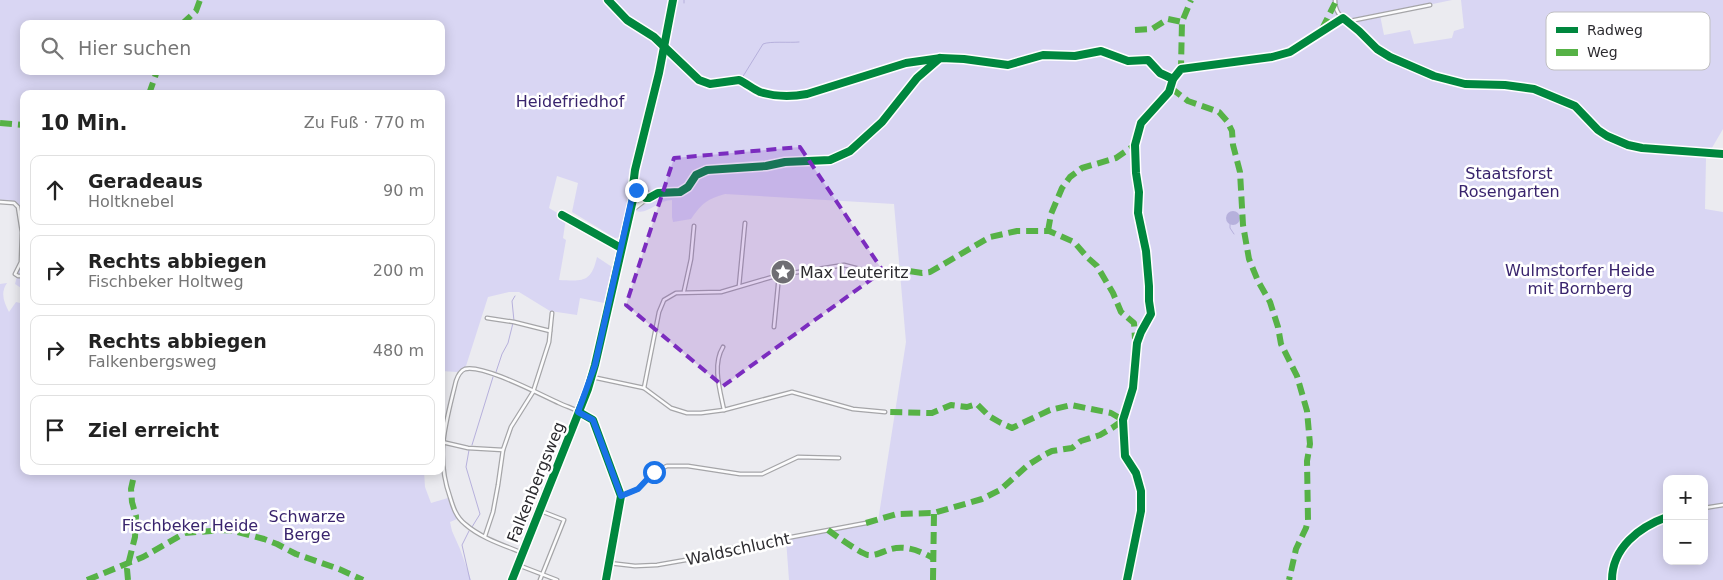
<!DOCTYPE html>
<html lang="de">
<meta charset="utf-8">
<style>
body{margin:0;font-family:"DejaVu Sans",sans-serif;background:#f6f6f6;color:#222}
.controls{position:absolute;right:15px;bottom:15px;display:grid;overflow:hidden;border-radius:10px;box-shadow:0 2px 12px #0003}
.controls button{width:45px;height:45px;display:grid;place-items:center;padding:0;border:0;border-bottom:1px solid #e0e0e0;background:#fff;color:#222;font:25px sans-serif}
.stop{position:absolute;width:15px;height:15px;margin:-11px;border:4px solid #1a73e8;border-radius:50%;background:#fff}
.stop.end{background:#1a73e8;border-color:#fff;box-shadow:0 1px 5px #0008}
.list{margin:0;padding:0;list-style:none}
h2{display:flex;justify-content:space-between;align-items:center;height:65px;margin:0;padding:0 20px;font-size:21px}
h2 small{font-size:16px;font-weight:400;color:#767676}
.list li{display:grid;grid-template-columns:32px 1fr auto;gap:15px;align-items:center;box-sizing:border-box;height:70px;margin:0 10px 10px;padding:0 10px;border:1px solid #e0e0e0;border-radius:10px}
.list b{display:block;font-size:19px;white-space:nowrap}
.list p{margin:0;font-size:16px;white-space:nowrap;color:#767676}
.list em{font-size:16px;font-style:normal;color:#767676}
.icon{flex:none;width:28px;height:28px;fill:none;stroke:currentColor;stroke-width:2;stroke-linecap:round;stroke-linejoin:round}
.map{position:relative;flex:none;width:1723px;height:580px;overflow:hidden}
.search{position:absolute;background:#fff;box-shadow:0 2px 12px #0003;left:20px;top:20px;width:425px;height:55px;display:flex;align-items:center;gap:12px;box-sizing:border-box;padding:0 18px;border-radius:10px;color:#767676;font-size:19px}
.panel{position:absolute;background:#fff;box-shadow:0 2px 12px #0003;left:20px;top:90px;width:425px;height:385px;border-radius:10px}
.map>svg:first-child{display:block}
.green{fill:#d9d6f3;fill-rule:evenodd}
.water{fill:#b6b0dc}
.lines{fill:none;stroke-linecap:round;stroke-linejoin:round}
.stream{stroke:#b6b0dc;stroke-width:1}
.street-casing{stroke:#a5a5a8;stroke-width:5}
.secondary-casing{stroke:#a5a5a8;stroke-width:6}
.street{stroke:#fcfcfd;stroke-width:2.5}
.secondary{stroke:#fcfcfd;stroke-width:4}
.quiet{stroke:#56b246;stroke-width:6;stroke-dasharray:12 6;stroke-linecap:butt}
.cycleway-casing{stroke:#fff;stroke-width:11}
.cycleway{stroke:#00873e;stroke-width:8}
.route{stroke:#1a73e8;stroke-width:6}
.marked{fill:#7b2cbf;fill-opacity:0.2;stroke:#7b2cbf;stroke-width:4;stroke-dasharray:10 6;stroke-linejoin:round}
.labels{text-anchor:middle;dominant-baseline:central;stroke-width:5;stroke-linejoin:round;paint-order:stroke}
.park-label{font-size:16px;fill:#39246d;stroke:#fff}
.poi-label{font-size:16px;fill:#2c2b2f;stroke:#fff;text-anchor:start}
.street-label{font-size:16px;fill:#2c2b2f;stroke:#fff}
.key{fill:#fff;stroke:#c0bfc1;stroke-width:1}
.key-label{font-size:14px;fill:#2c2b2f}
</style>
<div class="map">
<svg width="1723" height="580" viewBox="0 0 1723 580">
<rect width="100%" height="100%" fill="#ebebf0"/>
<g class="green">
<path d="M0,0H1452L1380,15L1384,35L1410,30L1414,44L1452,38L1454,31L1464,28L1461,0H1723V129L1706,158L1705,209L1723,212V580H789L786,539L878,521L906,342L894,204L725,194C706,200 703,202 691,219L673,222L672,217V200C658,200 648,215 636,211L650,199L646,190L642,187L632,189L622,237L615,238L572,212L578,183L557,176L549,208L566,218L563,238L566,240L559,280C583,281 591,283 597,257L612,267L604,303L580,298L577,315L550,311L519,292H509L488,297L466,366L457,372L441,371V94H24V287L21,288L15,284L17,276L16,275C25,254 22,229 18,207L16,204L0,202ZM24,24H441V71H24ZM1667,479H1704V561H1667Z"/>
<path d="M637,191L645,193C646,200 639,203 634,206L632,204Z"/>
<path d="M7,283C0,293 4,302 9,312L16,302L24,304V471H424L425,487L431,503L448,498L457,519L450,522L452,531L460,549L471,580H0V284Z"/>
</g>
<circle class="water" cx="1233" cy="218" r="7"/>
<g class="lines">
<g class="stream">
<polyline points="684,3 684,0"/>
<path d="M742,78L763,44C770,41 789,43 799,42"/>
<polyline points="1230,224 1230,228 1234,234"/>
<polyline points="620,241 632,189"/>
<polyline points="514,321 512,301 515,296"/>
<polyline points="496,372 502,354 508,343 513,323"/>
<polyline points="588,381 617,253"/>
<polyline points="578,405 584,392"/>
<polyline points="472,445 493,377"/>
<polyline points="469,450 466,467 480,514 472,527"/>
<polyline points="469,531 462,545 470,580"/>
<polyline points="523,546 574,417"/>
<polyline points="510,580 519,557"/>
</g>
<defs>
<g id="street">
<path d="M1335,0C1335,10 1339,18 1350,21L1430,5"/>
<polyline points="1682,150 1723,154"/>
<polyline points="0,202 14,203 18,207 22,232 21,262 15,274 18,276 24,276"/>
<polyline points="562,215 621,248"/>
<polyline points="739,286 745,223"/>
<polyline points="684,291 691,259 694,226"/>
<polyline points="487,318 514,322 550,331"/>
<polyline points="774,327 779,275"/>
<path d="M723,347C712,365 720,390 724,410"/>
<polyline points="592,377 644,388 671,408 687,413 701,413 724,410 792,392 853,409 885,412"/>
<polyline points="644,388 659,312 664,300 676,293 721,292 779,275 844,265 875,273"/>
<polyline points="442,442 468,448 503,450"/>
<polyline points="621,496 638,489 654,472 667,466 688,466 740,474 762,474 798,457 839,458"/>
<polyline points="1704,508 1723,505"/>
<polyline points="485,536 493,512 498,485 503,450 511,427 533,392 549,342 552,313"/>
<path d="M523,553C503,545 481,538 465,524C456,517 453,507 450,497C435,454 446,423 456,381C458,375 460,371 465,369C483,364 541,395 559,403C570,408 584,412 593,420L621,496L606,580"/>
<polyline points="609,563 635,566 657,565 697,558 723,550 866,523"/>
<polyline points="518,565 557,580"/>
<polyline points="540,580 564,520 541,511"/>
<path d="M1612,580C1612,548 1639,527 1667,517"/>
</g>
<polyline id="secondary" points="512,580 588,389 595,365 633,193 637,189 643,189 647,193 646,199 629,212"/>
</defs>
<use href="#street" class="street-casing"/>
<use href="#secondary" class="secondary-casing"/>
<use href="#street" class="street"/>
<use href="#secondary" class="secondary"/>
<g class="quiet">
<polyline points="182,24 196,11 200,0"/>
<polyline points="1322,29 1335,3"/>
<polyline points="1135,30 1152,29 1168,19 1182,22"/>
<polyline points="1179,72 1181,67 1182,22 1191,0"/>
<polyline points="1171,88 1188,101 1219,112 1227,121 1232,131 1233,145 1240,172 1243,225 1249,259 1258,281 1270,302 1278,327 1281,344 1297,376 1307,411 1310,444 1307,461 1308,520 1306,528 1296,549 1289,580"/>
<polyline points="149,94 157,71"/>
<polyline points="0,123 24,125"/>
<polyline points="1048,231 1051,214 1062,188 1070,177 1082,168 1116,158 1135,145"/>
<polyline points="875,273 896,269 922,273 930,272 990,237 1017,231 1049,231 1074,242 1088,258 1097,266 1113,293 1121,312 1134,323 1135,339"/>
<polyline points="866,523 897,514 934,513 982,499 1000,490 1028,465 1044,455 1052,451 1072,448 1081,441 1100,435 1112,428 1123,420 1111,413 1071,405 1050,410 1012,428 1001,423 989,416 977,404 967,407 951,405 932,413 885,412"/>
<path d="M828,530C836,536 860,553 868,555C876,556 884,551 891,549C906,545 920,551 933,558"/>
<polyline points="87,580 143,557 185,533 223,530 234,531 264,539 277,544 296,554 339,569 363,580"/>
<polyline points="128,580 127,569 135,537 136,516 132,502 131,489 135,471"/>
<polyline points="933,580 934,513"/>
</g>
<defs>
<g id="cycleway">
<path d="M608,0L627,20L654,37L699,80L710,84L739,80C746,83 753,89 760,92C776,97 791,97 807,94L906,63L941,58L964,59L1008,65L1043,55L1075,56L1101,51L1128,61L1148,60L1160,73L1173,79"/>
<polyline points="646,198 649,198 658,193 680,192 688,187 696,175 707,170 766,166 785,162 830,160 850,151 882,122 917,78 940,58"/>
<polyline points="562,215 621,248"/>
<polyline points="579,412 593,420 621,496 606,580"/>
<polyline points="512,580 588,389 595,365 635,191 633,186 635,170 659,73 673,0"/>
<polyline points="1127,580 1141,511 1141,491 1136,473 1125,456 1123,420 1133,388 1137,343 1141,332 1151,314 1149,301 1149,286 1146,251 1138,213 1139,192 1136,173 1135,145 1141,123 1169,92 1173,79 1181,69 1272,57 1290,52 1343,18 1359,31 1377,49 1390,57 1434,76 1465,84 1505,85 1534,89 1575,106 1598,130 1607,136 1628,145 1642,148 1723,154"/>
<path d="M1612,580C1612,548 1639,527 1667,517"/>
</g>
</defs>
<use href="#cycleway" class="cycleway-casing"/>
<use href="#cycleway" class="cycleway"/>
</g>
<g class="lines">
<polyline class="route" points="636,190 633,193 595,365 578,412 593,420 621,496 638,489 654,472"/>
</g>
<path class="marked" d="M800,147L883,271L723,386L626,305L674,158Z"/>
<defs>
<symbol id="sight-disc" viewBox="-11 -11 22 22"><circle r="9.5" fill="#6f6e73" stroke="#fff"/><path d="M0-6L1.8-2.2L6-1.7L2.9 1.2L3.7 5.4L0 3.3L-3.7 5.4L-2.9 1.2L-6-1.7L-1.8-2.2Z" fill="#fff"/></symbol>
</defs>
<g fill-rule="evenodd">
<use href="#sight-disc" x="769" y="258" width="28" height="28"/>
</g>
<g class="labels">
<g class="park-label">
<text x="570" y="101">Heidefriedhof</text>
<text x="1509" y="173">Staatsforst<tspan x="1509" dy="18">Rosengarten</tspan></text>
<text x="1580" y="270">Wulmstorfer Heide<tspan x="1580" dy="18">mit Bornberg</tspan></text>
<text x="307" y="516">Schwarze<tspan x="307" dy="18">Berge</tspan></text>
<text x="190" y="525">Fischbeker Heide</text>
</g>
<g class="poi-label">
<text x="800" y="272">Max Leuteritz</text>
</g>
<g class="street-label">
<text transform="translate(536 482) rotate(-68)">Falkenbergsweg</text>
<text transform="translate(738 549) rotate(-12)">Waldschlucht</text>
</g>
</g>
<rect x="1546" y="12" width="164" height="58" rx="8" class="key"/>
<rect x="1556" y="27" width="22" height="6" fill="#00873e"/>
<rect x="1556" y="49" width="22" height="7" fill="#56b246"/>
<g class="key-label">
<text x="1587" y="35">Radweg</text>
<text x="1587" y="57">Weg</text>
</g>
</svg>
<div class="controls">
<button>+</button>
<button>−</button>
</div>
<div class="stop" style="left:654px;top:472px"></div>
<div class="stop end" style="left:636px;top:190px"></div>
<div class="search"><svg class="icon" aria-label="search" viewBox="0 0 24 24"><circle cx="10" cy="10" r="6"/><path d="M15 15l6 6"/></svg>Hier suchen</div>
<section class="panel">
<h2>10 Min.<small>Zu Fuß · 770 m</small></h2>
<ul class="list">
<li><svg class="icon" aria-label="ahead" viewBox="0 0 24 24"><path d="M12 20V5M6 11l6-6 6 6"/></svg><div><b>Geradeaus</b><p>Holtknebel</p></div><em>90 m</em></li>
<li><svg class="icon" aria-label="right" viewBox="0 0 24 24"><path d="M7 20v-9h11M14 6l5 5-5 5"/></svg><div><b>Rechts abbiegen</b><p>Fischbeker Holtweg</p></div><em>200 m</em></li>
<li><svg class="icon" aria-label="right" viewBox="0 0 24 24"><path d="M7 20v-9h11M14 6l5 5-5 5"/></svg><div><b>Rechts abbiegen</b><p>Falkenbergsweg</p></div><em>480 m</em></li>
<li><svg class="icon" aria-label="arrive" viewBox="0 0 24 24"><path d="M6 21V4h12l-3 4 3 4H6"/></svg><div><b>Ziel erreicht</b></div></li>
</ul>
</section>
</div>
